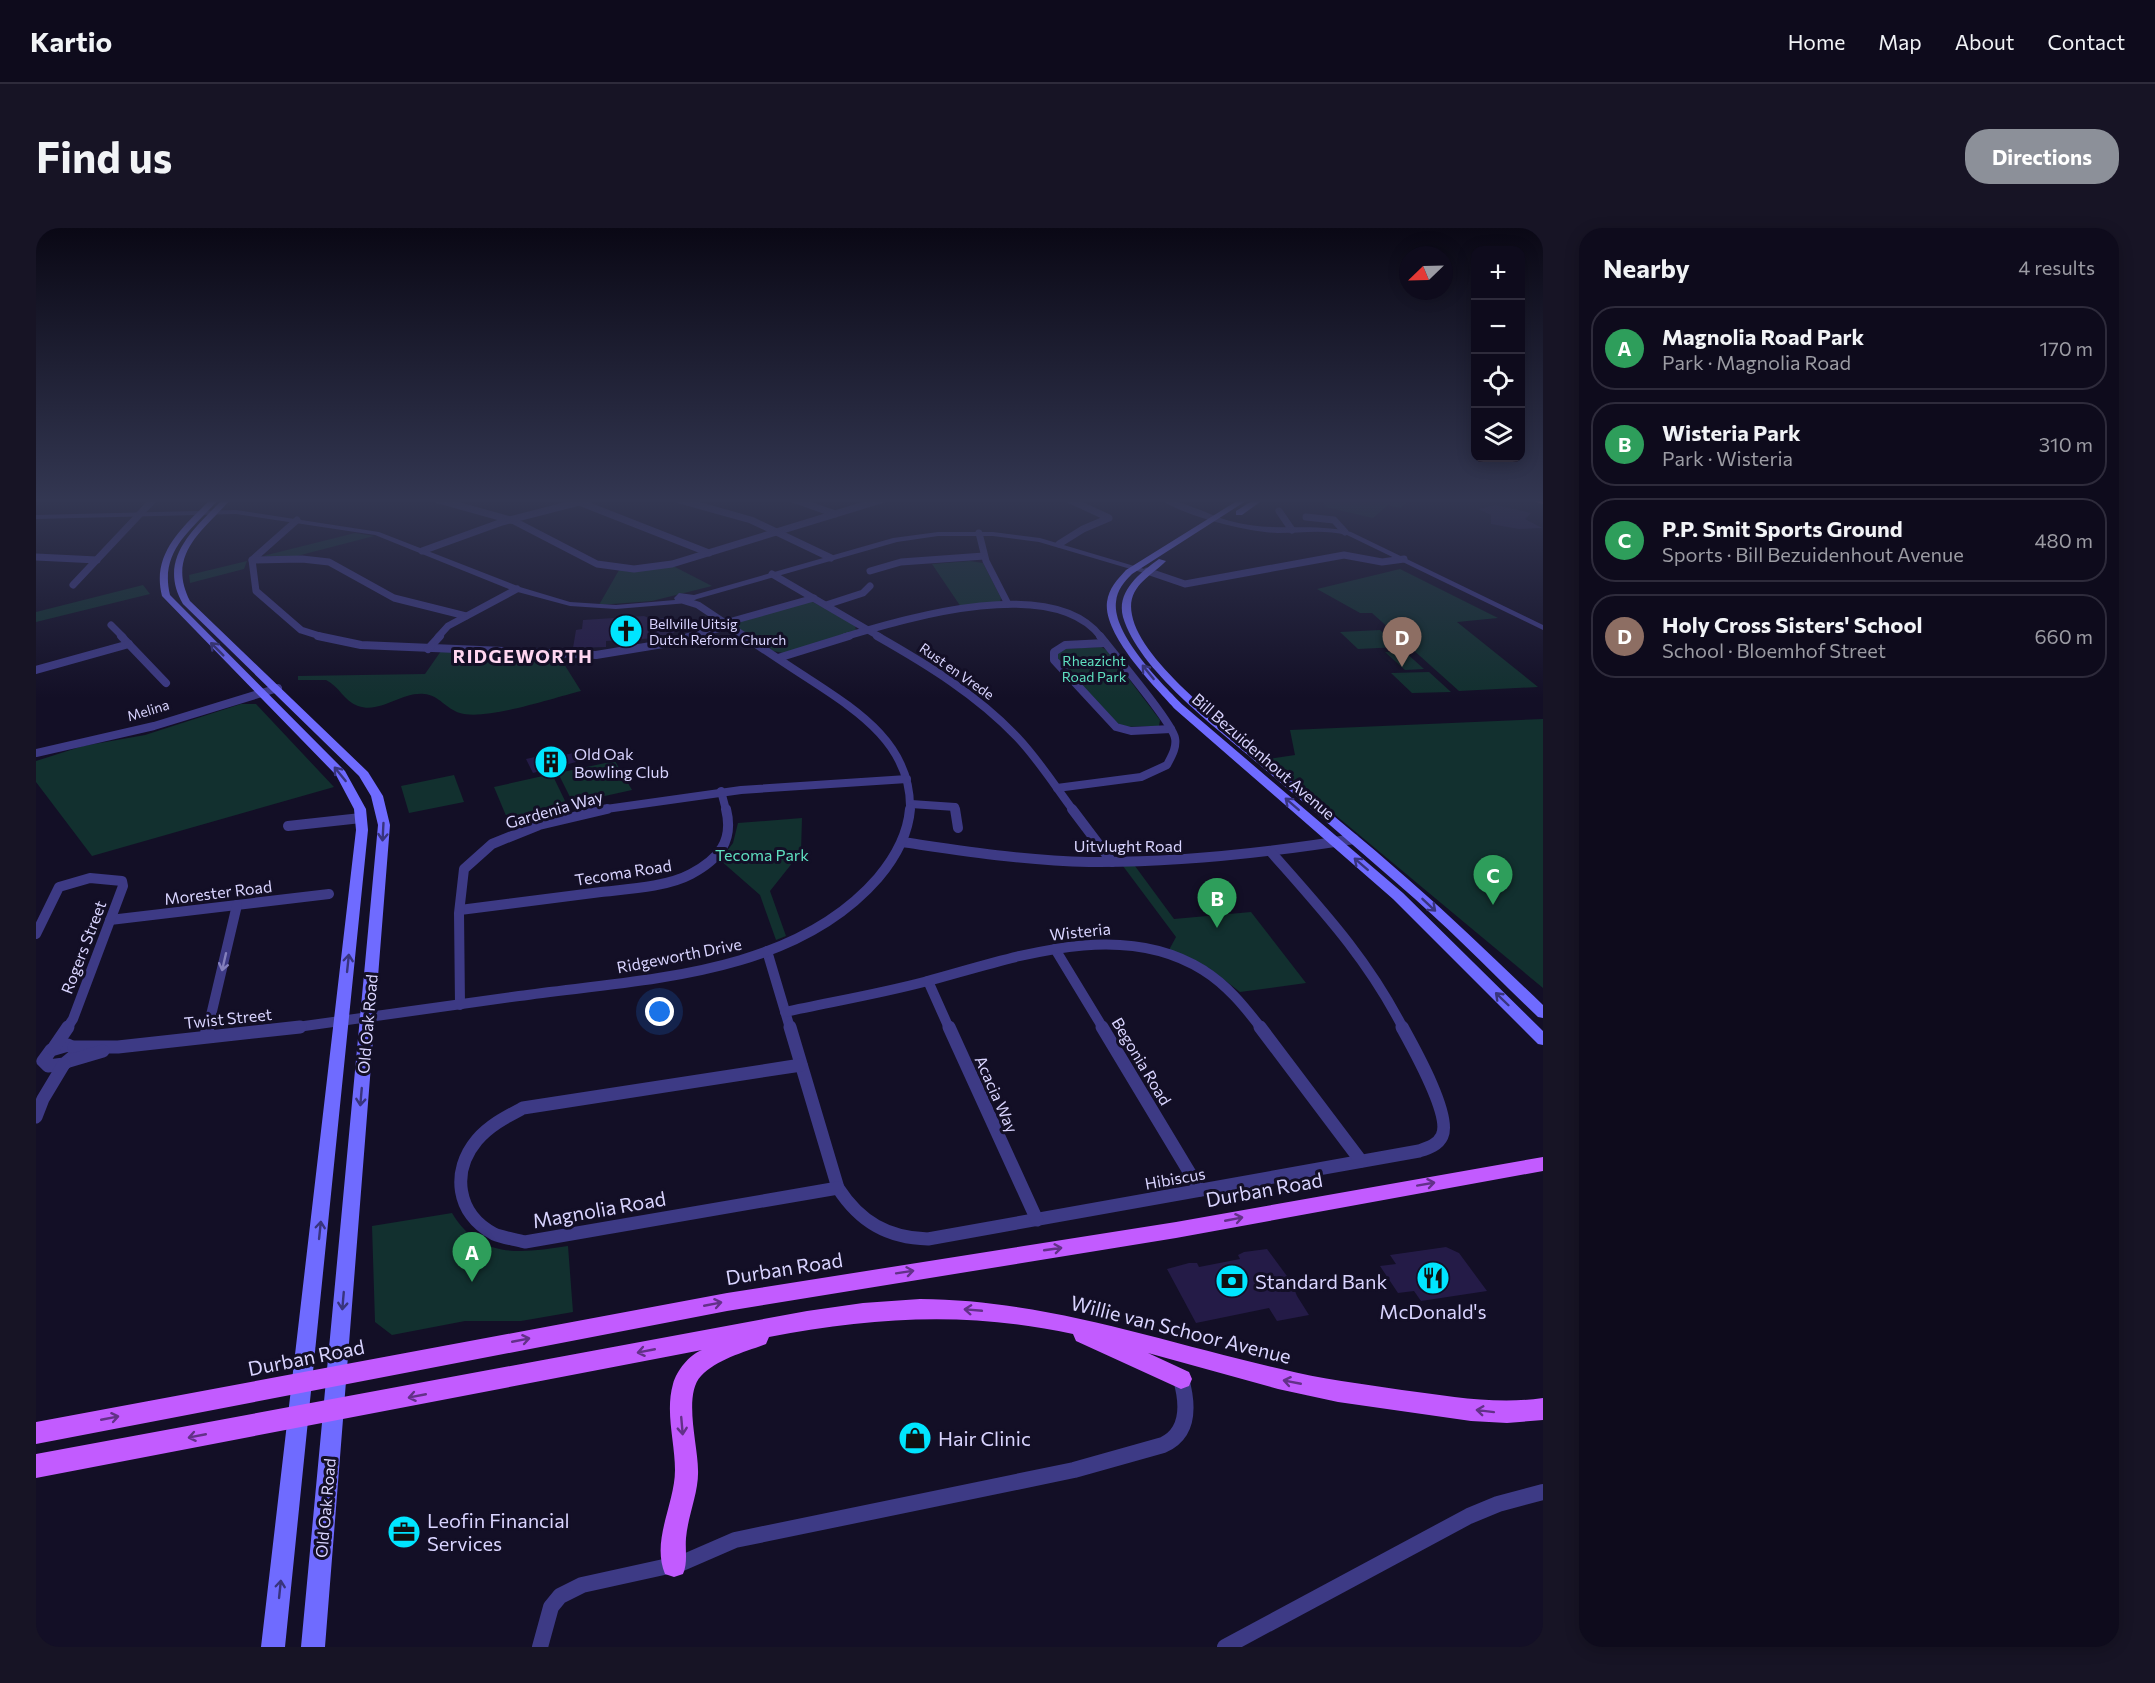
<!DOCTYPE html>
<meta charset="utf-8">
<style>
body{margin:0;font-family:Commissioner,sans-serif;background:#171425;color:#f1f3f6}
.controls{position:absolute;right:18px;top:18px;display:grid;overflow:hidden;border-radius:12px;box-shadow:0 3px 15px #0003}
.controls button{width:54px;height:54px;display:grid;place-items:center;padding:0;border:0;border-bottom:2px solid #2e2b3b;background:#0e0b1c;color:#f1f3f6;font:30px sans-serif}
.compass{position:absolute;left:1363px;top:18px;width:54px;height:54px;border-radius:50%;background:#0e0b1c;box-shadow:0 3px 15px #0003;rotate:247deg}
.you{position:absolute;left:624px;top:784px;width:21px;height:21px;margin:-15px;border:4px solid #fff;border-radius:50%;background:#1a73e8;box-shadow:0 0 0 9px #1a73e833}
.badge{display:grid;place-items:center;width:39px;height:39px;border-radius:50%;background:#8c9099;color:#fff;font-size:20px;font-weight:700}
.pin{position:absolute;translate:-50% -50px;filter:drop-shadow(0 2px 3px #0008)}
.pin::after{content:'';position:absolute;top:32px;width:21px;height:18px;background:inherit;clip-path:polygon(0 0,100% 0,50% 100%)}
.list{margin:0;padding:0;list-style:none}
h2{display:flex;justify-content:space-between;align-items:center;height:78px;margin:0;padding:0 24px;font-size:26px}
h2 small{font-size:20px;font-weight:400;color:#9b9ba3}
.list li{display:grid;grid-template-columns:39px 1fr auto;gap:18px;align-items:center;box-sizing:border-box;height:84px;margin:0 12px 12px;padding:0 12px;border:2px solid #2e2b3b;border-radius:24px}
.list b{display:block;font-size:22px;white-space:nowrap}
.list p{margin:0;font-size:20px;white-space:nowrap;color:#9b9ba3}
.list em{font-size:20px;font-style:normal;color:#9b9ba3}
.icon{flex:none;width:33px;height:33px;fill:none;stroke:currentColor;stroke-width:2;stroke-linecap:round;stroke-linejoin:round}
.map{position:relative;flex:none;width:1507px;height:1419px;overflow:hidden;border-radius:24px}
header{display:flex;align-items:center;gap:36px;box-sizing:border-box;height:84px;padding:0 30px;background:#0e0b1c;border-bottom:2px solid #2e2b3b}
header strong{font-size:28px}
nav{display:flex;gap:33px;margin-inline-start:auto;font-size:21px}
.intro{display:flex;align-items:center;justify-content:space-between;box-sizing:border-box;height:144px;padding:0 36px}
h1{margin:0;font-size:42px}
.button{padding:15px 27px;border-radius:24px;background:#8c9099;color:#fff;font-size:21px;font-weight:700}
main{display:flex;gap:36px;padding:0 36px}
aside{flex:1;background:#0e0b1c;border-radius:24px;box-shadow:0 3px 15px #0003}
.map>svg:first-child{display:block}
.green{fill:#12302f}
.building{fill:#241b47}
.lines{fill:none;stroke-linecap:round;stroke-linejoin:round}
.minor-far4{stroke:#3d3a85;stroke-width:7}
.minor-far3{stroke:#3d3a85;stroke-width:8}
.minor-far2{stroke:#3d3a85;stroke-width:10}
.minor-far1{stroke:#3d3a85;stroke-width:13}
.minor{stroke:#3d3a85;stroke-width:16}
.tertiary{fill:#3d3a85;fill-rule:evenodd}
.secondary{fill:#6f6bff;fill-rule:evenodd}
.primary{fill:#c25bff;fill-rule:evenodd}
.motorway{fill:#ff4fa3;fill-rule:evenodd}
.oneway{stroke:#38347d}
.oneway2{stroke:#837fbc}
.oneway3{stroke:#623188}
.labels{text-anchor:middle;dominant-baseline:central;stroke-width:6;stroke-linejoin:round;paint-order:stroke}
.far-poi-label{font-size:14px;fill:#d9d4ff;stroke:#130f26;text-anchor:start}
.far-park-label{font-size:14px;fill:#5fe0c0;stroke:#130f26}
.far-street-label{font-size:14px;fill:#d9d4ff;stroke:#130f26}
.poi-label{font-size:16px;fill:#d9d4ff;stroke:#130f26;text-anchor:start}
.street-label{font-size:16px;fill:#d9d4ff;stroke:#130f26}
.park-label{font-size:16px;fill:#5fe0c0;stroke:#130f26}
.far-district-label{font-size:18px;font-weight:bold;letter-spacing:1.5px;fill:#ffd6f0;stroke:#130f26}
.near-street-label{font-size:20px;fill:#d9d4ff;stroke:#130f26}
.near-poi-label{font-size:20px;fill:#d9d4ff;stroke:#130f26;text-anchor:start}
</style>
<header>
<strong>Kartio</strong>
<nav><a>Home</a><a>Map</a><a>About</a><a>Contact</a></nav>
</header>
<div class="intro"><h1>Find us</h1><a class="button">Directions</a></div>
<main>
<div class="map">
<svg width="1507" height="1419" viewBox="0 0 1507 1419">
<rect width="100%" height="100%" fill="#130f26"/>
<g class="green">
<polygon points="1282,271 1375,271 1364,280 1352,277 1337,290 1289,279 1290,277"/>
<polygon points="319,305 338,308 261,328 227,328"/>
<polygon points="211,333 208,341 154,355 153,347"/>
<polygon points="934,333 947,335 965,370 964,374 925,379 896,336"/>
<polygon points="637,338 676,358 616,373 563,377 583,342"/>
<polygon points="1364,341 1462,390 1421,394 1502,459 1423,463 1336,385 1324,385 1281,361"/>
<polygon points="107,357 114,366 0,394 0,384"/>
<polygon points="775,373 819,397 820,403 747,425 737,423 696,396"/>
<polygon points="1344,402 1363,419 1322,421 1304,404"/>
<polygon points="1065,419 1071,422 1124,492 1123,498 1085,499 1023,433 1021,427 1025,421"/>
<path d="M405,423L523,428L545,463C517,470 449,493 424,485C410,481 403,467 388,466C364,464 345,486 322,478C308,473 303,458 290,452H262V448L389,446Z"/>
<polygon points="1368,423 1388,441 1369,442 1349,424"/>
<polygon points="1393,444 1415,464 1376,465 1355,445"/>
<polygon points="205,476 220,476 298,559 56,628 0,554 0,533 47,518 109,507"/>
<polygon points="1507,491 1507,760 1232,531 1259,527 1254,502"/>
<polygon points="579,533 596,562 537,575 522,545"/>
<polygon points="516,546 531,577 471,590 458,559"/>
<polygon points="418,547 428,574 373,585 365,558"/>
<polygon points="766,590 765,624 734,663 750,708 740,712 724,667 684,632 697,615 702,595"/>
<polygon points="1087,638 1099,638 1138,691 1215,684 1270,755 1204,764 1173,740 1133,722 1140,709"/>
<path d="M416,985C444,1032 486,1025 532,1018L537,1084L485,1093H429L356,1107L339,1094L336,998Z"/>
</g>
<g class="building">
<polygon points="1460,277 1495,285 1489,291 1506,300 1483,301 1455,296 1455,287 1442,281"/>
<polygon points="608,388 618,392 632,389 645,400 634,407 622,410 570,413 570,419 537,420 540,402 546,401 547,392"/>
<polygon points="551,522 552,531 497,545 490,531 526,523 528,527"/>
<polygon points="1410,1019 1423,1025 1451,1063 1385,1073 1378,1063 1362,1065 1344,1038 1360,1036 1354,1027"/>
<polygon points="1231,1021 1262,1063 1259,1063 1261,1068 1273,1087 1241,1093 1233,1080 1160,1095 1131,1041 1153,1035 1161,1035 1163,1039 1204,1031 1202,1027 1208,1024"/>
</g>
<g class="lines">
<g class="minor-far4">
<polyline points="399,271 478,293 561,336 598,341 636,336 848,271"/>
<polyline points="640,271 715,292 795,330"/>
<polyline points="757,271 799,286"/>
<polyline points="543,274 673,325"/>
<polyline points="1243,283 1256,302"/>
<polyline points="1270,289 1298,292 1309,304"/>
<polyline points="261,292 216,332 220,363 265,402 287,409"/>
<polyline points="943,305 950,333 972,376"/>
<polyline points="1023,316 1047,301 1073,290 1032,271"/>
<polyline points="386,323 466,294 555,271"/>
<polyline points="0,329 61,332"/>
<polyline points="216,332 266,331 293,334 358,370 430,388"/>
<polyline points="834,343 865,334 948,328"/>
<polyline points="1111,343 1149,356 1308,327 1346,334 1368,331"/>
<polyline points="736,346 844,409"/>
<polyline points="37,357 118,271"/>
<polyline points="649,373 662,377 710,409"/>
<polyline points="790,377 827,365 834,358"/>
<polyline points="689,395 778,370"/>
<polyline points="75,397 87,409"/>
<polyline points="402,409 412,398 481,361"/>
<polyline points="651,409 692,398"/>
<path d="M808,409C872,390 1017,346 1065,409"/>
</g>
<g class="minor-far3">
<polyline points="85,408 130,455"/>
<polyline points="282,408 325,417 560,427 627,416 657,408"/>
<path d="M708,408C729,422 751,437 773,451C822,483 876,517 874,582"/>
<path d="M841,408C892,437 941,467 981,509C1002,531 1019,558 1037,582"/>
<polyline points="1069,415 1029,417 1018,424 1018,432 1080,499 1095,503 1135,501"/>
<polyline points="392,421 404,408"/>
<polyline points="742,430 813,408"/>
<polyline points="0,442 93,416"/>
<polyline points="0,525 118,498 242,460"/>
<path d="M1021,560L1105,549L1131,537C1135,529 1141,520 1139,510C1136,494 1078,426 1064,408"/>
<polyline points="685,563 690,582"/>
<polyline points="875,576 919,579 919,582"/>
<polyline points="563,582 705,562 871,551"/>
</g>
<g class="minor-far2">
<polyline points="919,581 922,600"/>
<polyline points="1036,581 1076,634"/>
<polyline points="252,598 325,590"/>
<path d="M866,614C928,623 990,633 1053,634C1142,635 1230,625 1318,611"/>
<path d="M1235,624C1287,683 1331,730 1367,800"/>
<path d="M424,682C471,676 518,670 565,664C592,661 631,659 655,646C683,631 698,613 690,581"/>
<polyline points="74,692 293,666"/>
<polyline points="0,706 23,659 54,650 86,653 87,658 37,791 31,800"/>
<polyline points="1019,721 1067,800"/>
<polyline points="731,723 754,800"/>
<polyline points="892,753 913,800"/>
<polyline points="424,777 423,685 428,641 456,616 503,597 571,581"/>
<path d="M749,784C795,774 842,766 888,754C975,731 1083,689 1167,742C1191,757 1208,778 1225,800"/>
<polyline points="172,800 201,677"/>
<path d="M254,800C330,789 407,779 483,768C604,751 756,749 842,650C858,631 872,606 874,581"/>
</g>
<g class="minor-far1">
<path d="M754,799L802,960C824,994 852,1010 892,1011L1383,923C1392,920 1402,917 1406,908C1416,888 1377,819 1366,799"/>
<polyline points="913,799 1001,992"/>
<polyline points="1066,799 1164,962"/>
<polyline points="1224,799 1325,933"/>
<polyline points="170,808 172,799"/>
<polygon points="32,817 40,821 39,827 28,836 12,838 7,833 15,822"/>
<polyline points="38,819 82,819 264,799"/>
<polyline points="17,821 32,799"/>
<polyline points="33,833 67,823"/>
<path d="M765,837L487,880C470,889 454,897 441,912C415,943 420,986 458,1006C467,1010 479,1011 489,1014L802,960"/>
<polyline points="0,889 7,871 28,836"/>
</g>
<g class="minor">
<path d="M504,1419L515,1379L524,1368L546,1357L646,1335L699,1312L1038,1242L1127,1217C1154,1205 1152,1176 1145,1151"/>
<polyline points="1189,1419 1433,1288 1462,1276 1507,1264"/>
</g>
<g class="tertiary">
<path d="M1123,271C1145,271 1172,287 1194,293C1236,305 1275,294 1315,304L1507,397V402L1311,307C1288,301 1265,305 1242,305C1211,304 1148,288 1123,271Z"/>
<polygon points="200,282 343,304 484,359 534,374 580,377 639,372 638,370 643,365 658,367 857,310 902,304 957,304 1004,310 1115,343 1108,345 1003,314 957,308 902,308 861,314 661,371 652,375 580,381 534,378 478,363 339,307 200,286 0,291 0,287"/>
</g>
<g class="secondary">
<path d="M175,271H183C157,301 123,322 134,367L309,543L330,581L332,602L249,1419H225L320,602L318,581L300,547L126,368C115,325 147,299 175,271Z"/>
<path d="M187,271H195C167,303 130,326 154,373L332,544L347,568L354,597L289,1419H265L342,597L335,568L323,548L147,376C121,331 157,302 187,271Z"/>
<path d="M1204,271H1213L1096,346C1088,354 1081,362 1080,374C1076,406 1126,456 1148,478L1367,665L1507,803V817L1502,816L1357,671L1140,482C1119,459 1067,407 1071,374C1073,360 1081,352 1090,342Z"/>
<polygon points="1219,271 1228,271 1206,287 1200,287 1200,283"/>
<path d="M1123,331L1130,333C1114,349 1090,359 1096,387C1105,436 1200,505 1238,538C1283,576 1329,613 1373,652C1419,692 1463,735 1507,777V790L1502,789C1456,745 1411,698 1363,657C1317,617 1271,577 1225,538C1182,501 1103,443 1087,389C1080,363 1105,344 1123,331Z"/>
</g>
<g class="primary">
<polygon points="1507,929 1507,943 1140,1010 691,1083 0,1216 0,1194 691,1065 1140,994"/>
<path d="M884,1071C1011,1072 1123,1113 1245,1141C1285,1151 1326,1156 1366,1162C1414,1168 1459,1177 1507,1170V1192L1471,1195L1435,1193L1302,1174L1242,1161L1112,1125L1153,1144L1156,1151L1153,1158L1145,1161L1040,1113L1037,1106C932,1083 838,1089 733,1109L730,1116C709,1124 681,1131 665,1148C647,1167 662,1217 662,1242C663,1264 652,1287 650,1310C649,1323 652,1334 647,1346L638,1349L629,1346C615,1312 639,1276 639,1242C639,1214 629,1184 637,1156C641,1142 653,1127 666,1122L0,1250V1226L771,1083L827,1075Z"/>
</g>
<polygon class="motorway" points="1495,271 1507,271 1507,276 1497,273"/>
</g>
<defs><path id="oneway-shaft" d="M-6 0H5M1.5-3L5.5 0L1.5 3" fill="none" stroke-width="1.6" stroke-linecap="round" stroke-linejoin="round" transform="scale(1.5)"/></defs>
<g class="oneway">
<use href="#oneway-shaft" transform="translate(181 421) rotate(-135)"/>
<use href="#oneway-shaft" transform="translate(1112 444) rotate(-129)"/>
<use href="#oneway-shaft" transform="translate(304 546) rotate(-129)"/>
<use href="#oneway-shaft" transform="translate(1256 576) rotate(-139)"/>
<use href="#oneway-shaft" transform="translate(347 604) rotate(93)"/>
<use href="#oneway-shaft" transform="translate(1325 636) rotate(-139)"/>
<use href="#oneway-shaft" transform="translate(1393 677) rotate(43)"/>
<use href="#oneway-shaft" transform="translate(312 735) rotate(-84)"/>
<use href="#oneway-shaft" transform="translate(1466 771) rotate(-136)"/>
<use href="#oneway-shaft" transform="translate(325 869) rotate(95)"/>
<use href="#oneway-shaft" transform="translate(284 1002) rotate(-84)"/>
<use href="#oneway-shaft" transform="translate(307 1073) rotate(95)"/>
<use href="#oneway-shaft" transform="translate(244 1361) rotate(-84)"/>
</g>
<use class="oneway2" href="#oneway-shaft" transform="translate(188 734) rotate(103)"/>
<g class="oneway3">
<use href="#oneway-shaft" transform="translate(1390 956) rotate(-10)"/>
<use href="#oneway-shaft" transform="translate(1198 991) rotate(-11)"/>
<use href="#oneway-shaft" transform="translate(1017 1021) rotate(-8)"/>
<use href="#oneway-shaft" transform="translate(869 1044) rotate(-9)"/>
<use href="#oneway-shaft" transform="translate(677 1076) rotate(-11)"/>
<use href="#oneway-shaft" transform="translate(937 1082) rotate(-175)"/>
<use href="#oneway-shaft" transform="translate(485 1112) rotate(-11)"/>
<use href="#oneway-shaft" transform="translate(610 1123) rotate(169)"/>
<use href="#oneway-shaft" transform="translate(1256 1154) rotate(-169)"/>
<use href="#oneway-shaft" transform="translate(381 1168) rotate(169)"/>
<use href="#oneway-shaft" transform="translate(1449 1183) rotate(-173)"/>
<use href="#oneway-shaft" transform="translate(74 1190) rotate(-11)"/>
<use href="#oneway-shaft" transform="translate(646 1198) rotate(85)"/>
<use href="#oneway-shaft" transform="translate(161 1208) rotate(169)"/>
</g>
<linearGradient id="sky" x2="0" y2="1"><stop stop-color="#0a0815"/><stop offset="0.58" stop-color="#333752"/><stop offset="1" stop-color="#333752" stop-opacity="0"/></linearGradient>
<rect width="1507" height="470" fill="url(#sky)"/>
<defs>
<symbol id="church-disc" viewBox="-11 -11 22 22"><circle r="9.5" fill="#00e5ff" stroke="#130f26"/><path d="M-1.2-6h2.4v3.5h3.3v2.4h-3.3V6h-2.4V-.1h-3.3v-2.4h3.3Z" fill="#111"/></symbol>
<symbol id="building-disc" viewBox="-11 -11 22 22"><circle r="9.5" fill="#00e5ff" stroke="#130f26"/><path d="M-4-6H4V6H1V3H-1V6H-4ZM-2.5-4.3h1.7v1.8h-1.7ZM.8-4.3h1.7v1.8H.8ZM-2.5-1h1.7V.8h-1.7ZM.8-1h1.7V.8H.8Z" fill="#111"/></symbol>
<symbol id="restaurant-disc" viewBox="-11 -11 22 22"><circle r="9.5" fill="#00e5ff" stroke="#130f26"/><path d="M-5-6h1v4h1v-4h1v4h1v-4h1v5L-1.5 .5V6h-2V.5L-5-1ZM5-6V6H3V1.5H1.5Q1.5-4 5-6Z" fill="#111"/></symbol>
<symbol id="bank-disc" viewBox="-11 -11 22 22"><circle r="9.5" fill="#00e5ff" stroke="#130f26"/><path d="M-6-4H6V4H-6ZM0-2.3a2.3 2.3 0 1 0 0 4.6a2.3 2.3 0 1 0 0-4.6Z" fill="#111"/></symbol>
<symbol id="shop-disc" viewBox="-11 -11 22 22"><circle r="9.5" fill="#00e5ff" stroke="#130f26"/><path d="M-5-2.5h2.3a2.7 3.5 0 0 1 5.4 0H5L5.5 6h-11ZM-1.5-2.5h3a1.5 2.3 0 0 0-3 0Z" fill="#111"/></symbol>
<symbol id="office-disc" viewBox="-11 -11 22 22"><circle r="9.5" fill="#00e5ff" stroke="#130f26"/><path d="M-6-3h4V-5.5h4V-3h4V5H-6ZM-1-4.5V-3h2v-1.5ZM-6 0V1H6V0Z" fill="#111"/></symbol>
</defs>
<g fill-rule="evenodd">
<use href="#church-disc" x="571" y="384" width="38" height="38"/>
<use href="#building-disc" x="496" y="515" width="38" height="38"/>
<use href="#restaurant-disc" x="1378" y="1031" width="38" height="38"/>
<use href="#bank-disc" x="1177" y="1034" width="38" height="38"/>
<use href="#shop-disc" x="860" y="1191" width="38" height="38"/>
<use href="#office-disc" x="349" y="1285" width="38" height="38"/>
</g>
<g class="labels">
<g class="far-poi-label">
<text x="613" y="395">Bellville Uitsig<tspan x="613" dy="16">Dutch Reform Church</tspan></text>
</g>
<g class="far-park-label">
<text x="1058" y="432">Rheazicht<tspan x="1058" dy="16">Road Park</tspan></text>
</g>
<g class="far-street-label">
<text transform="translate(921 443) rotate(35)">Rust en Vrede</text>
<text transform="translate(112 482) rotate(-17)">Melina</text>
</g>
<g class="poi-label">
<text x="538" y="525">Old Oak<tspan x="538" dy="18">Bowling Club</tspan></text>
</g>
<g class="street-label">
<text transform="translate(1228 528) rotate(41)">Bill Bezuidenhout Avenue</text>
<text transform="translate(518 581) rotate(-16)">Gardenia Way</text>
<text x="1092" y="617">Uitvlught Road</text>
<text transform="translate(587 644) rotate(-9)">Tecoma Road</text>
<text transform="translate(182 664) rotate(-7)">Morester Road</text>
<text transform="translate(1044 703) rotate(-6)">Wisteria</text>
<text transform="translate(47 719) rotate(-69)">Rogers Street</text>
<text transform="translate(643 727) rotate(-11)">Ridgeworth Drive</text>
<text transform="translate(192 790) rotate(-6)">Twist Street</text>
<text transform="translate(331 796) rotate(-85)">Old Oak Road</text>
<text transform="translate(1106 833) rotate(59)">Begonia Road</text>
<text transform="translate(961 866) rotate(66)">Acacia Way</text>
<text transform="translate(1139 950) rotate(-10)">Hibiscus</text>
<text transform="translate(289 1280) rotate(-85)">Old Oak Road</text>
</g>
<g class="park-label">
<text x="726" y="626">Tecoma Park</text>
</g>
<g class="far-district-label">
<text x="487" y="428">RIDGEWORTH</text>
</g>
<g class="near-street-label">
<text transform="translate(1228 961) rotate(-10)">Durban Road</text>
<text transform="translate(563 981) rotate(-10)">Magnolia Road</text>
<text transform="translate(748 1040) rotate(-9)">Durban Road</text>
<text transform="translate(1145 1101) rotate(14)">Willie van Schoor Avenue</text>
<text transform="translate(270 1129) rotate(-11)">Durban Road</text>
</g>
<g class="near-poi-label">
<text x="1219" y="1053">Standard Bank</text>
<text x="1397" y="1083" text-anchor="middle">McDonald's</text>
<text x="902" y="1210">Hair Clinic</text>
<text x="391" y="1292">Leofin Financial<tspan x="391" dy="23">Services</tspan></text>
</g>
</g>
</svg>
<div class="controls">
<button>+</button>
<button>−</button>
<button><svg class="icon" aria-label="locate" viewBox="0 0 24 24"><circle cx="12" cy="12" r="6"/><path d="M12 2v4M12 18v4M2 12h4M18 12h4"/></svg></button>
<button><svg class="icon" aria-label="layers" viewBox="0 0 24 24"><path d="M12 4l9 5-9 5-9-5zM3 14l9 5 9-5"/></svg></button>
</div>
<svg class="compass" viewBox="-18 -18 36 36"><path d="M0-13l5 13h-10z" fill="#e53935"/><path d="M0 13l5-13h-10z" fill="#9b9ba3"/></svg>
<div class="you"></div>
<div class="pin badge" style="left:436px;top:1054px;background:#2e9e5b">A</div>
<div class="pin badge" style="left:1181px;top:700px;background:#2e9e5b">B</div>
<div class="pin badge" style="left:1457px;top:677px;background:#2e9e5b">C</div>
<div class="pin badge" style="left:1366px;top:439px;background:#8d6e63">D</div>
</div>
<aside>
<h2>Nearby<small>4 results</small></h2>
<ul class="list">
<li><span class="badge" style="background:#2e9e5b">A</span><div><b>Magnolia Road Park</b><p>Park · Magnolia Road</p></div><em>170 m</em></li>
<li><span class="badge" style="background:#2e9e5b">B</span><div><b>Wisteria Park</b><p>Park · Wisteria</p></div><em>310 m</em></li>
<li><span class="badge" style="background:#2e9e5b">C</span><div><b>P.P. Smit Sports Ground</b><p>Sports · Bill Bezuidenhout Avenue</p></div><em>480 m</em></li>
<li><span class="badge" style="background:#8d6e63">D</span><div><b>Holy Cross Sisters' School</b><p>School · Bloemhof Street</p></div><em>660 m</em></li>
</ul>
</aside>
</main>
